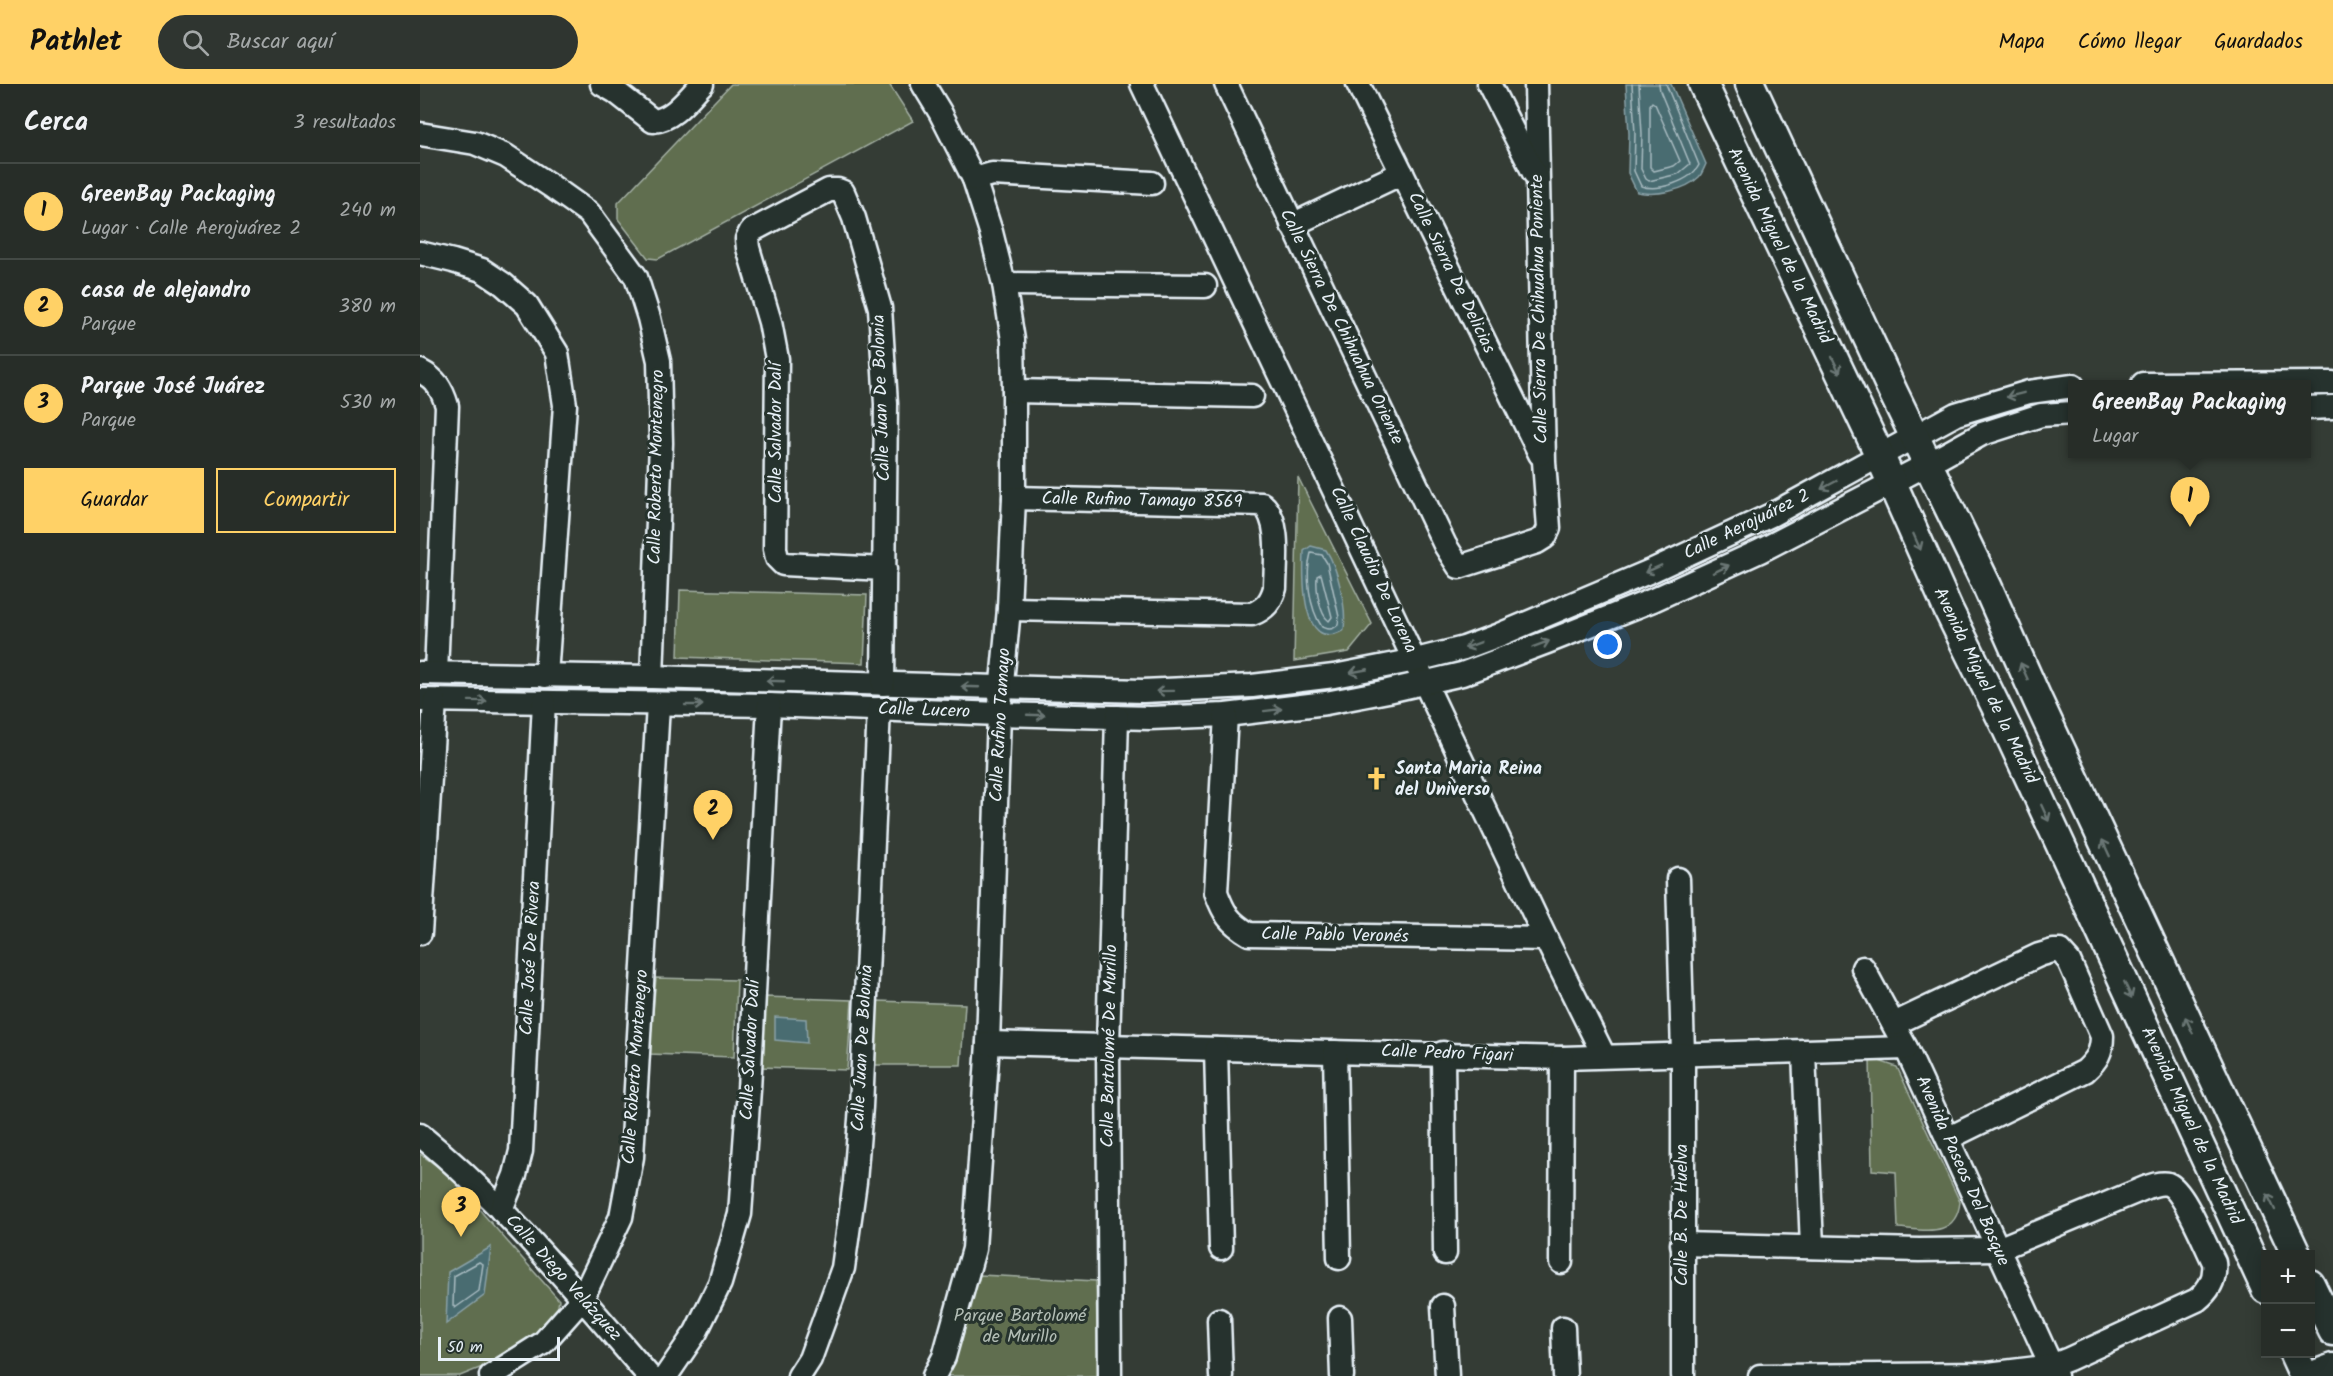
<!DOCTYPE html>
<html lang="es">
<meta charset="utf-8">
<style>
body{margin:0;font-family:Kalam,sans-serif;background:#2f3530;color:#f1f3f6}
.controls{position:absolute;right:18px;bottom:18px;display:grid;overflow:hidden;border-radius:0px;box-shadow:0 3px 15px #0003}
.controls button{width:54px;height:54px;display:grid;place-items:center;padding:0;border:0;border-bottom:2px solid #434945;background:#272d28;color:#f1f3f6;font:30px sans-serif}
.scale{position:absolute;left:18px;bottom:15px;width:122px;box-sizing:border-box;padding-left:6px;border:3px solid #e8f1f8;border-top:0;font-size:16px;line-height:21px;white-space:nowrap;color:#e8f1f8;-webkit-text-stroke:4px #26332d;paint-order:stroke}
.you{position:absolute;left:1188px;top:561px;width:21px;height:21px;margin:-15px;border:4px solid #fff;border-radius:50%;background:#1a73e8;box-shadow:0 0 0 9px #1a73e833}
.badge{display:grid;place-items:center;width:39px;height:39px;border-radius:50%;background:#ffd166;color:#111;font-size:20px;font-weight:700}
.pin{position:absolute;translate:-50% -50px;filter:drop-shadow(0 2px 3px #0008)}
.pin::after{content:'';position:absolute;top:32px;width:21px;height:18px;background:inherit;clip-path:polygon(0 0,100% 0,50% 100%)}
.popup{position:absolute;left:1648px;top:296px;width:243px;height:78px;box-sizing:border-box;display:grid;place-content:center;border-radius:0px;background:#272d28;filter:drop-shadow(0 2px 4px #0005);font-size:20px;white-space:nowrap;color:#a4a8a8}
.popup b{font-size:22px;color:#f1f3f6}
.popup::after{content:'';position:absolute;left:50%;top:100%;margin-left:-12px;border:12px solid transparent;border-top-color:#272d28}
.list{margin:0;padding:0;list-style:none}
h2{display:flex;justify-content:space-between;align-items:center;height:78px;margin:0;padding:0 24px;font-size:26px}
h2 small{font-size:20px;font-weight:400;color:#a4a8a8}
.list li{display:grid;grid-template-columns:39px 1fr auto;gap:18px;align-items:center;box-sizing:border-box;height:96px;padding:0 24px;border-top:2px solid #434945}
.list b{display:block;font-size:22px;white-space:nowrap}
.list p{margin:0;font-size:20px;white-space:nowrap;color:#a4a8a8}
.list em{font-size:20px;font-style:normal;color:#a4a8a8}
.actions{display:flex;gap:12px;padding:18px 24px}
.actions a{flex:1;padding:14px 0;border:2px solid #ffd166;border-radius:0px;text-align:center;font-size:21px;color:#ffd166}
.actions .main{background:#ffd166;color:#111}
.icon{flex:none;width:33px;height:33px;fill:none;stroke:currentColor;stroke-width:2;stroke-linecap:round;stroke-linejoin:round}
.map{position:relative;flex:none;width:1913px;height:1292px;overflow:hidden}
header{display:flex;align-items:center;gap:36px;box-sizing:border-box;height:84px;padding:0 30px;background:#ffd166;color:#111}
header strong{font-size:28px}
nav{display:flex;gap:33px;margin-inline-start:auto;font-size:21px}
.search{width:420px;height:54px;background:#2f3530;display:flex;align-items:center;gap:15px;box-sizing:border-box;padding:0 21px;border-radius:33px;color:#a4a8a8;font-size:22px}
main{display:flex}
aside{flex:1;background:#272d28}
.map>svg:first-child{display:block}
.green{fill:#606e50;stroke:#a4b0a4;stroke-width:1.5}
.water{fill:#4a6c71;stroke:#89a1a7;stroke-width:1.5}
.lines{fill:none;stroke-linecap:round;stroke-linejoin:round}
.shore{stroke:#a9bcc2;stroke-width:1.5}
.minor-casing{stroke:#e8f1f8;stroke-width:27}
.major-casing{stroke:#e8f1f8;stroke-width:33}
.minor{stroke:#26332d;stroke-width:22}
.major{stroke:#26332d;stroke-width:28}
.oneway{stroke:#6a7674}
.labels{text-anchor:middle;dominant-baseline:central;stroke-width:6;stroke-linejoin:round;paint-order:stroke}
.street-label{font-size:18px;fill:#e8f1f8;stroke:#26332d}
.poi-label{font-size:18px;font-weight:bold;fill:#e8f1f8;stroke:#26332d;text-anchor:start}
.park-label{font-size:18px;fill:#b2bdb5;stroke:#26332d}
</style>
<header>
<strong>Pathlet</strong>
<div class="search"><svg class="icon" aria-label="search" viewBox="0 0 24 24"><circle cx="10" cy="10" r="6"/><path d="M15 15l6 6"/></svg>Buscar aquí</div>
<nav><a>Mapa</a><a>Cómo llegar</a><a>Guardados</a></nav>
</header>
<main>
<aside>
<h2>Cerca<small>3 resultados</small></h2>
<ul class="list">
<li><span class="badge">1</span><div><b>GreenBay Packaging</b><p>Lugar · Calle Aerojuárez 2</p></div><em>240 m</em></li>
<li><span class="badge">2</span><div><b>casa de alejandro</b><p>Parque</p></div><em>380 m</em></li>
<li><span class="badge">3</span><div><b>Parque José Juárez</b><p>Parque</p></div><em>530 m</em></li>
</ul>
<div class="actions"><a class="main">Guardar</a><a>Compartir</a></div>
</aside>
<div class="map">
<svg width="1913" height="1292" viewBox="0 0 1913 1292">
<rect width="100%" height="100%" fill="#343c35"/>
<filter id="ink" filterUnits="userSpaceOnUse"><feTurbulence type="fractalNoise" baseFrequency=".0167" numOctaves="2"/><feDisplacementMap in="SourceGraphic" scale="12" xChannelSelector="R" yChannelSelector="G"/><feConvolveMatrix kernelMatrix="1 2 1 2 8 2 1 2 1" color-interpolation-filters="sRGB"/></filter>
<g filter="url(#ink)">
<g class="green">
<polygon points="311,0 469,0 493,37 238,175 228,174 198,135 198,119"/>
<polygon points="878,393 952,540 929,568 874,577"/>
<polygon points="260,506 447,511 444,579 258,573"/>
<polygon points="236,894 317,896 314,973 229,970"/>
<polygon points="345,913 432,916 427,986 340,983"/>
<polygon points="457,917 545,920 541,981 453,981"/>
<path d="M1450,974L1477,983L1540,1118C1536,1154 1506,1146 1478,1144L1476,1088L1452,1086Z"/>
<polygon points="0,1070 27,1089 139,1216 136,1233 87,1273 40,1292 0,1292"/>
<polygon points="560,1191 676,1197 678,1292 528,1292"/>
</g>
<g class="water">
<path d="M1206,0H1251L1286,80C1284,84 1282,90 1279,93C1265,107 1235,112 1217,108L1208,89L1209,50Z"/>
<path d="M891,462L906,466C918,484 927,524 924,546C880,571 883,491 884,467Z"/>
<polygon points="355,933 386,935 387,959 355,956"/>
<polygon points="71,1163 65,1211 26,1240 28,1188"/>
</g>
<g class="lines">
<g class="shore">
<path d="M1212,0L1215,50L1214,87L1221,102C1238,108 1271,97 1279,81L1246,0"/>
<polyline points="1219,0 1222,50 1221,85 1226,95 1229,97 1258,90 1270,80 1240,7 1239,0"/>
<polygon points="1232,18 1235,20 1260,77 1254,82 1234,87 1230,83 1230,21"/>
<path d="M891,469L902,471L907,479L919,533L918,541C913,546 908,546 902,543C889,524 885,491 891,469Z"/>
<path d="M901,490L912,533L909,537C899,530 896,504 897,492Z"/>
<polygon points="59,1178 63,1180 59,1207 35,1224 33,1221 34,1192"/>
</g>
<defs>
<g id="minor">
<path d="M182,0L196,8L233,37C254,35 268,14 282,0"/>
<polyline points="503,0 520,28 554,95 571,148 584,200 593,256 594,307 594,414 589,525 579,630 568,959 554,1165 524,1273 514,1292"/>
<polyline points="722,0 1126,855 1184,972"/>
<polyline points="806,0 1025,461 1039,483 1117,458 1125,453 1129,444 1124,377 1116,0"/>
<polyline points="938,0 1120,370"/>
<polyline points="1069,0 1114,89"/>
<polyline points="0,50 55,59 86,72 131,102 169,129 216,193 229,234 239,277 241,359 232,593"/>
<polyline points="554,95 572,90 732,99"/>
<polyline points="872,141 982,89"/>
<polyline points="0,169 33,177 62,186 83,200 107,221 137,269 145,321 126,592"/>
<polyline points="584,200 785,202"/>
<path d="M0,287C16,295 22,305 27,322L16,589"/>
<polyline points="1723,300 1913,299"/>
<polyline points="594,307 832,312"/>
<polyline points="1887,324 1913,323"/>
<path d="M589,525L832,530C845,525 851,518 855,504C855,481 862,436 842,420L594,414"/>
<polyline points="0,589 232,593 723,607 832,602 914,592 996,576 1044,564 1079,551 1233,486 1351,431 1536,330 1609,308 1653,302"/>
<polyline points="463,600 466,320 460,224 434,134 423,108 418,106 409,106 331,147 327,155 328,164 350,238 357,275 355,465 357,474 363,480 465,485"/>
<polyline points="0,616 349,621 579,630 730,634 806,631 906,619 968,607 1042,590 1127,558 1233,516 1340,467 1508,380 1562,350 1621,331 1653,329"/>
<path d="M806,631L796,808C804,830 809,838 829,850L1126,855"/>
<polyline points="1258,795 1263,970 1263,1292"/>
<polyline points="0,849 15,617"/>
<polyline points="1443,884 1486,964 1636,1292"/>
<path d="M1474,940L1619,871L1633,867H1640L1649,877L1682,952C1682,968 1677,976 1665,987L1529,1054"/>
<polyline points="568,959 1142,974 1486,964"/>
<polyline points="796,965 801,1164"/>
<polyline points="915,968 919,1174"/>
<polyline points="1384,968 1392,1163"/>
<polyline points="1023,969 1025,1169"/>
<path d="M0,1051C86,1121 157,1209 229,1292"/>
<polyline points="81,1126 95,1091 101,1067 124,618"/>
<path d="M1262,1160L1499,1166L1578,1165L1725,1104C1732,1101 1740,1098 1748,1100C1764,1106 1785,1161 1794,1178C1796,1194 1790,1206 1777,1216L1649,1275L1631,1282L1617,1284L1568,1290L1340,1292"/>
<polyline points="1141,1178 1142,974"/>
<polyline points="1023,1222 1027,1292"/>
<polyline points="920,1234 922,1292"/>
<polyline points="799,1236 801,1292"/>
<polyline points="1143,1244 1145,1292"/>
<polyline points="71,1292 123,1259 162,1215 201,1133 212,1073 238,621"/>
<polyline points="246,1292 276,1248 300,1199 320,1130 329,1006 349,621"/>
<polyline points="379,1292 390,1275 423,1184 435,1098 441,1023 459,625"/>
<polyline points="690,1292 688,962 697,633"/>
</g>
<g id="major">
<polyline points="1283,0 1460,372 1528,525 1587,645 1846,1205"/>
<polyline points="1330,0 1473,308 1567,502 1618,617 1876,1170"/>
<polyline points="1890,1200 1913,1247"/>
<polyline points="1874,1270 1884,1292"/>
<polyline points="1892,1292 1913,1284"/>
</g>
</defs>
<use href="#minor" class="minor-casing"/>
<use href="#major" class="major-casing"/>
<use href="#minor" class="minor"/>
<use href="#major" class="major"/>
</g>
<defs><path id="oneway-shaft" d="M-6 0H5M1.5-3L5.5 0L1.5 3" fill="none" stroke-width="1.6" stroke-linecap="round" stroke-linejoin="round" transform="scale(1.5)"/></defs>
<g class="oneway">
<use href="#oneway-shaft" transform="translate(1416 281) rotate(64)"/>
<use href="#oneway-shaft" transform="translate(1595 311) rotate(166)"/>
<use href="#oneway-shaft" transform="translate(1409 401) rotate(152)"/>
<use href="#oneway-shaft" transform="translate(1497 458) rotate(66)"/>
<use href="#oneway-shaft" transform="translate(1233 485) rotate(156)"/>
<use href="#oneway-shaft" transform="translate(1301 485) rotate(-25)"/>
<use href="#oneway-shaft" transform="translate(1121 560) rotate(-21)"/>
<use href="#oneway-shaft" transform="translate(1053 561) rotate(160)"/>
<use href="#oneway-shaft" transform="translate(939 587) rotate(169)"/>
<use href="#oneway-shaft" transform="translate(1604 587) rotate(-114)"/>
<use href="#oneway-shaft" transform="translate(355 597) rotate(-178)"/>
<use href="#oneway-shaft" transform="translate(550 603) rotate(-178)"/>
<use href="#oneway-shaft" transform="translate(745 607) rotate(179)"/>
<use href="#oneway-shaft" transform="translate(58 617) rotate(1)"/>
<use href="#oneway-shaft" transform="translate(274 621)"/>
<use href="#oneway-shaft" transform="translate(853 626) rotate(-7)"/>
<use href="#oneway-shaft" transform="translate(616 631) rotate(2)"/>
<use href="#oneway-shaft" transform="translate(1625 729) rotate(65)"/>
<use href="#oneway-shaft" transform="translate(1686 764) rotate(-115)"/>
<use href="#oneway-shaft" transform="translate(1708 906) rotate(65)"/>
<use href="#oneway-shaft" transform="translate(1769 941) rotate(-115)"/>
<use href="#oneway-shaft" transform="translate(1851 1118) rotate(-116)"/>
</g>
</g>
<defs>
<symbol id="church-bare" viewBox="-9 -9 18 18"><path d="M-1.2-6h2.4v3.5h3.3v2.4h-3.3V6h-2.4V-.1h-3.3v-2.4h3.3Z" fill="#ffd166" stroke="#26332d" stroke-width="2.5" paint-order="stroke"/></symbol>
</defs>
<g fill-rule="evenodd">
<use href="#church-bare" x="940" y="678" width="33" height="33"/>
</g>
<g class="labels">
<g class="street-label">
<text transform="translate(1359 162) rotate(64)">Avenida Miguel de la Madrid</text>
<text transform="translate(1031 189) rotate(64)">Calle Sierra De Delicias</text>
<text transform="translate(1120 225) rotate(-91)">Calle Sierra De Chihuahua Poniente</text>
<text transform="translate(921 243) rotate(64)">Calle Sierra De Chihuahua Oriente</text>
<text transform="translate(462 314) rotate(-92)">Calle Juan De Bolonia</text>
<text transform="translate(356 349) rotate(-90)">Calle Salvador Dalí</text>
<text transform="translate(237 383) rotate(-89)">Calle Roberto Montenegro</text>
<text transform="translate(722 417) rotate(1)">Calle Rufino Tamayo 8569</text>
<text transform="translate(1327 441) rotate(-26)">Calle Aerojuárez 2</text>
<text transform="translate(953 486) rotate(65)">Calle Claudio De Lorena</text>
<text transform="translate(1565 602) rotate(64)">Avenida Miguel de la Madrid</text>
<text transform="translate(504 627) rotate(2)">Calle Lucero</text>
<text transform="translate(581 641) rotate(-87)">Calle Rufino Tamayo</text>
<text transform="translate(915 852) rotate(1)">Calle Pablo Veronés</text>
<text transform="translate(111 874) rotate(-87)">Calle José De Rivera</text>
<text transform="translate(690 962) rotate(-89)">Calle Bartolomé De Murillo</text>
<text transform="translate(443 964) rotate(-87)">Calle Juan De Bolonia</text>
<text transform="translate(331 966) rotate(-87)">Calle Salvador Dalí</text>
<text transform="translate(1027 970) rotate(2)">Calle Pedro Figari</text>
<text transform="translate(216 983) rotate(-86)">Calle Roberto Montenegro</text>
<text transform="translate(1771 1042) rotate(65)">Avenida Miguel de la Madrid</text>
<text transform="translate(1542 1087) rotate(66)">Avenida Paseos Del Bosque</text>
<text transform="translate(1262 1131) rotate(-90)">Calle B. De Huelva</text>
<text transform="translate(143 1194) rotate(48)">Calle Diego Velázquez</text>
</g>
<g class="poi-label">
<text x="975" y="685">Santa Maria Reina<tspan x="975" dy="21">del Universo</tspan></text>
</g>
<g class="park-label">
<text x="600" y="1232">Parque Bartolomé<tspan x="600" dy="21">de Murillo</tspan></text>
</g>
</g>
</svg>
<div class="controls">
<button>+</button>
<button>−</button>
</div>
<div class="scale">50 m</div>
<div class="you"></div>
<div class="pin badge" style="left:1770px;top:443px">1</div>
<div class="popup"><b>GreenBay Packaging</b>Lugar</div>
<div class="pin badge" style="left:293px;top:756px">2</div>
<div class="pin badge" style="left:41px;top:1153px">3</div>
</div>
</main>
